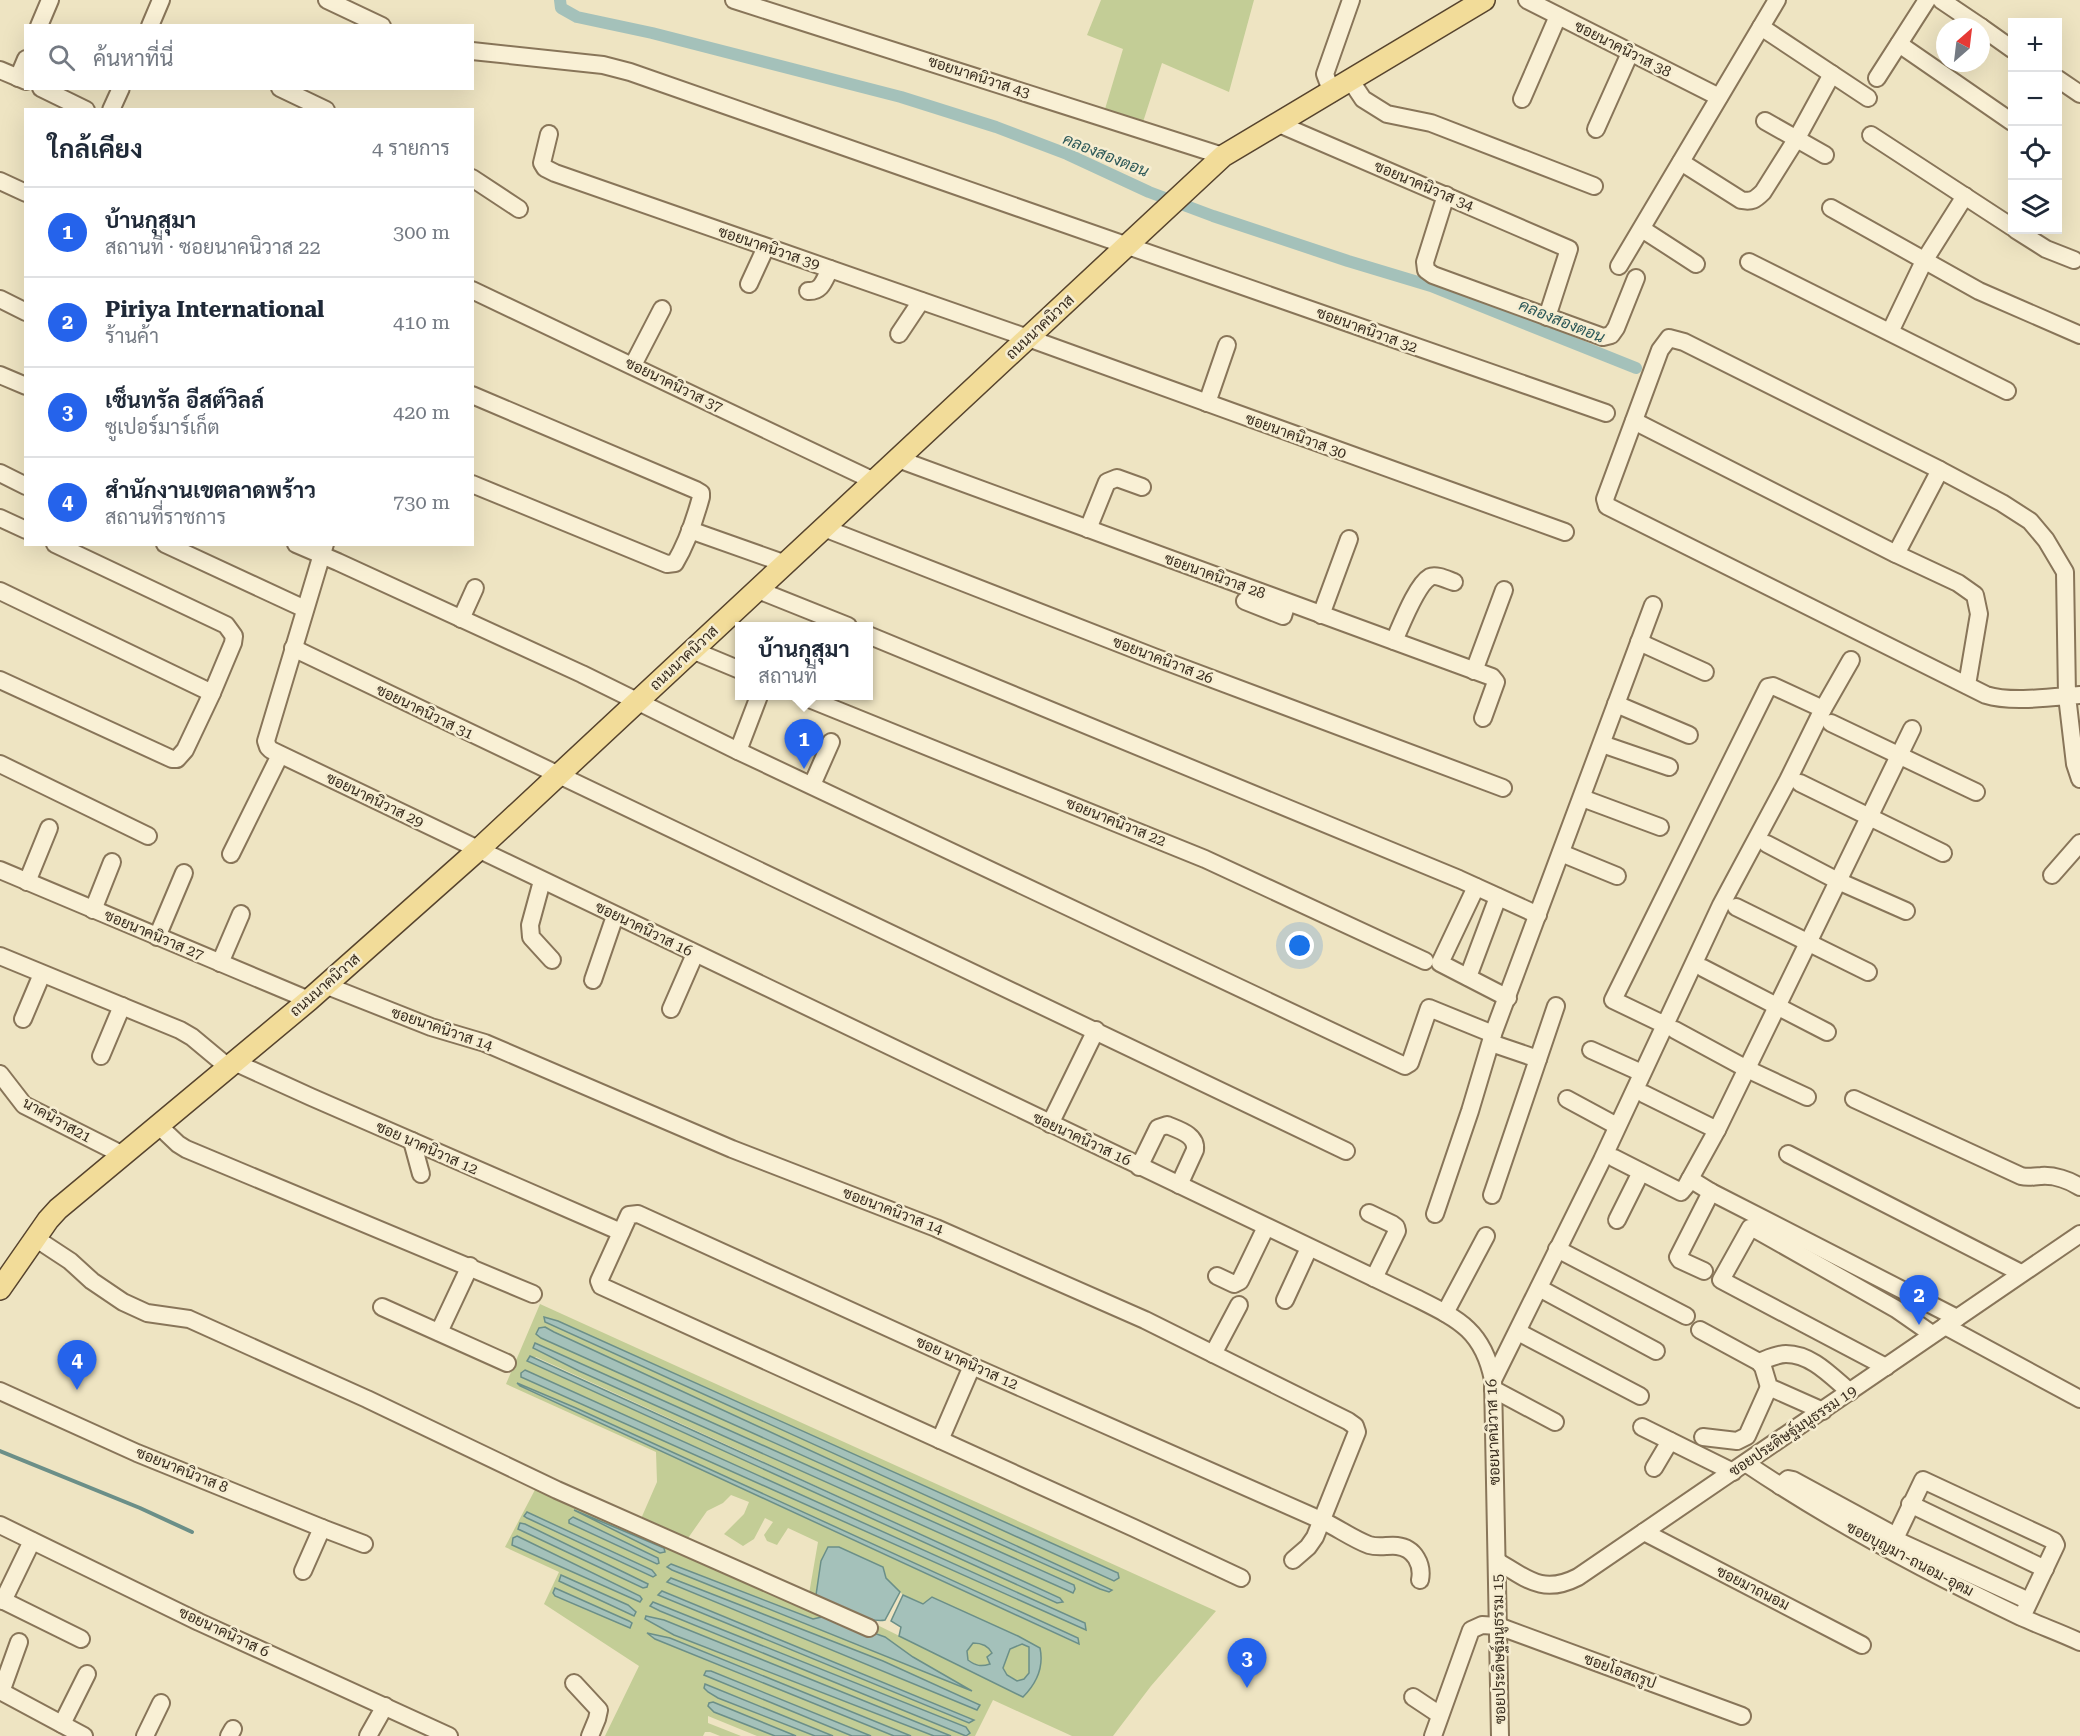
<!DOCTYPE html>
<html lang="th">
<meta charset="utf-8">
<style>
body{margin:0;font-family:"Roboto Serif",Sarabun,serif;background:#f6f6f7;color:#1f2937}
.controls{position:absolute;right:18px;top:18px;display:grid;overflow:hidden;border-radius:0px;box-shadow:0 6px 24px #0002}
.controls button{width:54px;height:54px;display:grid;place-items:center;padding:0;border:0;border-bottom:2px solid #e0e1e3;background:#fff;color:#1f2937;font:30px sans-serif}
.compass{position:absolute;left:1936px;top:18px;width:54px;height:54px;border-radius:50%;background:#fff;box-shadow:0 6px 24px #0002;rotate:28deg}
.you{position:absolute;left:1300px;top:946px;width:21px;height:21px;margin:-15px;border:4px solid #fff;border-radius:50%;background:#1a73e8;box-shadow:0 0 0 9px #1a73e833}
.badge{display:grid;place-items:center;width:39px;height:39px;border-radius:50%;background:#2563eb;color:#fff;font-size:20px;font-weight:700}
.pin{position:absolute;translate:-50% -50px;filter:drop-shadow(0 2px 3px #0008)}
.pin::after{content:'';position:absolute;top:32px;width:21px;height:18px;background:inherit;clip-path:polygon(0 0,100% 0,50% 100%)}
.popup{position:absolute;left:735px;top:622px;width:138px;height:78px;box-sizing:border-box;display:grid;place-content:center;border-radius:0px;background:#fff;filter:drop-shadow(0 2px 4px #0005);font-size:20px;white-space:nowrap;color:#747a83}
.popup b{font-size:22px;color:#1f2937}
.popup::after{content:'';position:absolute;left:50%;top:100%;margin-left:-12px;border:12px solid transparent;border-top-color:#fff}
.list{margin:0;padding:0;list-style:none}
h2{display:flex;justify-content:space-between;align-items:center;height:78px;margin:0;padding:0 24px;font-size:26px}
h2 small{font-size:20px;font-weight:400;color:#747a83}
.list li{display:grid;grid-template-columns:39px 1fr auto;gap:18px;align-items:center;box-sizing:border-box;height:90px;padding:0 24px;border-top:2px solid #e0e1e3}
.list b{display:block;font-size:22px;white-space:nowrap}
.list p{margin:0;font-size:20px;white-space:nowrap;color:#747a83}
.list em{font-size:20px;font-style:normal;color:#747a83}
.icon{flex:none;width:33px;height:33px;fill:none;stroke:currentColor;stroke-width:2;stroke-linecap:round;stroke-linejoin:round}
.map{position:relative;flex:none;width:2080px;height:1736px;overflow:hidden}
.search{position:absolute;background:#fff;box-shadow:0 6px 24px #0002;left:24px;top:24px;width:450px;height:66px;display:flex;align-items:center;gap:15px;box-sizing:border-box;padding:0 21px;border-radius:0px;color:#747a83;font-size:22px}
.panel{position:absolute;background:#fff;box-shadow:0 6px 24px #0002;left:24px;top:108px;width:450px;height:438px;border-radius:0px}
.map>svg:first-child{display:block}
.green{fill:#c3cd96;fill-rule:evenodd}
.water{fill:#a4c1ba;stroke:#6b8f88;stroke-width:1.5;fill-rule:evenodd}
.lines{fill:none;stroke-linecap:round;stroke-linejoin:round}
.stream{stroke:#6b8f88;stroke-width:4}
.canal{stroke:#a4c1ba;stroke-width:12}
.minor-casing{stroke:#887559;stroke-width:20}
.major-casing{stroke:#56432d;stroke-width:24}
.minor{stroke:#f9f0d5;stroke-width:16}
.major{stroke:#f2dc99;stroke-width:21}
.labels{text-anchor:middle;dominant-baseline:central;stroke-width:5;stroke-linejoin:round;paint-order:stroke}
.street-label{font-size:15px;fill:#382c1d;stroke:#f6edd1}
.water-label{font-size:16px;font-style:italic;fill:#2c5858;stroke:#f6edd1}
</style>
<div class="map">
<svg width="2080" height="1736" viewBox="0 0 2080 1736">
<rect width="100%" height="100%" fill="#eee4c2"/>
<g class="green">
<polygon points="1101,0 1254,0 1229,92 1162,63 1143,122 1105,109 1123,49 1087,35"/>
<path d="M540,1304L1216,1611L1151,1686L1113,1736H1072L993,1700L975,1736H968L969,1733L966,1727L653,1602L660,1611L966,1736H951L664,1620L646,1616L645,1619L674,1635L934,1736H911L670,1638L649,1634L655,1639L894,1736H871L710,1671L704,1675L852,1736H833L705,1684L718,1698L815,1736H796L713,1702L710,1709L775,1736H757L708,1716V1723L741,1736H720L710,1732H705L703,1736H605L639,1666L544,1604L559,1572L505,1547L538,1484L686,1550L798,1607L828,1609L861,1617L1023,1697L1040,1648L923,1604L903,1595L886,1578L821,1561L816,1595L813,1597L809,1594L818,1542L788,1528L777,1545L767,1541L764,1535L773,1522L765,1518L754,1539L743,1546L724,1534L744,1514L749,1502L731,1495L723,1503L707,1511L686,1541L640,1521L657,1482L656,1452L506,1384ZM544,1317L558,1321L1118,1573L1119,1577L1114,1581L545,1322ZM545,1327L554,1332L1111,1589L539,1328ZM535,1344L1073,1585V1593L579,1371L533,1348ZM536,1357L1060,1598L1062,1602L1057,1603L527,1361ZM525,1370L1085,1623L1086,1629L521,1377V1373ZM518,1384L576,1408L1078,1638V1644L520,1386ZM573,1517L658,1558L659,1563L656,1564L569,1523ZM517,1536L640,1596L642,1599L640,1602L512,1545L513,1538ZM672,1570L814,1619L826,1616L885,1637L913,1657L967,1688ZM671,1578L675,1581L980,1705L977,1710L667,1582ZM663,1591L973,1720L659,1595Z"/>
<path d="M973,1643C982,1643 988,1645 992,1653L988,1657L990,1664C981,1667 976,1666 968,1659L967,1651Z"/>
<polygon points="1022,1644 1029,1647 1029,1673 1024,1679 1017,1681 1007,1675 1003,1669 1010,1649"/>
</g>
<g class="water">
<polygon points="544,1317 558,1321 1118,1573 1119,1578 1114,1581 545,1322"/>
<polygon points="545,1327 554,1332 1112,1590 1109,1592 1100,1589 541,1338 536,1334 539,1328"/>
<polygon points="535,1343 1074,1585 1075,1589 1073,1593 579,1371 533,1348"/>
<polygon points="530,1356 1060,1598 1063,1602 1057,1603 527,1361"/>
<polygon points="525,1370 1085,1623 1086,1630 521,1377 521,1373"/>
<polygon points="517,1383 576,1408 1078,1638 1079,1644 520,1386"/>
<polygon points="574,1510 664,1548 665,1552 660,1553"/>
<polygon points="527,1512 652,1570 656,1575 653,1577 527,1518 524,1516"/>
<polygon points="573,1517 658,1558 659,1563 657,1564 569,1523 569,1520"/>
<polygon points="520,1523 525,1524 648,1584 647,1587 643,1588 518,1529"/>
<polygon points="517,1536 640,1596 642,1599 640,1602 512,1545 513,1538"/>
<path d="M828,1547H839L883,1567L886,1578L900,1592L885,1620C868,1624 832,1603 816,1595L821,1561Z"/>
<polygon points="671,1564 813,1619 826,1616 885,1637 913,1657 972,1691 672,1570 667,1567"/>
<polygon points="561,1575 628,1605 636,1612 634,1616 559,1581"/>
<polygon points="671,1578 883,1661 980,1705 977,1710 667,1582"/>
<polygon points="555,1588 629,1621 632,1623 630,1628 555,1596 553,1593"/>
<polygon points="662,1591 974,1720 969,1723 658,1595"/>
<path d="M903,1595L923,1604L932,1597L1018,1636L1040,1648C1044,1667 1036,1684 1023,1697L899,1636L901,1627L891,1621ZM973,1643C981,1643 988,1645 992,1653L987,1657L990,1664C981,1667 976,1666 968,1660L967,1651ZM1022,1644L1029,1647V1673L1024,1679L1017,1681L1007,1675L1003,1668L1010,1649Z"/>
<polygon points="653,1602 966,1727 970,1733 966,1736 660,1611 650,1606"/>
<polygon points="646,1616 664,1620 951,1736 934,1736 674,1635 645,1619"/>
<polygon points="647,1633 670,1638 911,1736 894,1736 655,1639"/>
<polygon points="706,1671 711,1671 871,1736 852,1736 704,1675"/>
<polygon points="705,1684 833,1736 815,1736 718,1698 708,1692 704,1688"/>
<polygon points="713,1702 796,1736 775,1736 714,1712 708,1706 709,1703"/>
</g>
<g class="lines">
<polyline class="stream" points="0,1451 140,1508 192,1532"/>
<polyline class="canal" points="560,0 561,8 577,17 652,33 901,97 996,127 1067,154 1149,192 1213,216 1348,261 1431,286 1636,368"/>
<defs>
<g id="minor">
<polyline points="327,0 382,26"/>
<polyline points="734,0 1223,156"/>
<polyline points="1527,0 1719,97"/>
<polyline points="1941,0 1981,27"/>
<polyline points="39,26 50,0"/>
<polyline points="150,26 161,0"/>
<polyline points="1761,27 1868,98"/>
<polyline points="1981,27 2012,49"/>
<polyline points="1899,44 2012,122"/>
<polyline points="472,51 603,65 630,72 1606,413"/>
<polyline points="0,70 26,81"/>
<polyline points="18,78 26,59"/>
<polyline points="1877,78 1927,0"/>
<polyline points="2058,79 2080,94"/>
<polyline points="1351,81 1363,99 1387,114 1431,123 1594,186"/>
<polyline points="41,88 86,110"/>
<polyline points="280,88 326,110"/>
<polyline points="1332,93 1325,74 1351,0"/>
<polyline points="1522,99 1558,16"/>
<polyline points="111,110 121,88"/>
<polyline points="1765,121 1825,155"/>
<polyline points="1279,124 1569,249 1547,317"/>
<polyline points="1596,129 1630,53"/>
<polyline points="549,134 542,163 545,168 555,173 1028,338 1565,532"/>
<polyline points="1871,135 2012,227"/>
<path d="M1681,162L1741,200C1752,202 1755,200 1763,192L1797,138L1832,74"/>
<polyline points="472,178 519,209"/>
<polyline points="0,181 26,193"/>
<polyline points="1446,195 1425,262 1426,270 1433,275 1603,337 1611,335 1616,328 1636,278"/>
<polyline points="1831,208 1979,291 2080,335"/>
<polyline points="1642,229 1696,264"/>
<polyline points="2016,230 2046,249 2074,260"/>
<polyline points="1749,262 2007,391"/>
<polyline points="1619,266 1777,0"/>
<polyline points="749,284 766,247"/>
<polyline points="472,290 874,481"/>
<path d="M808,291C822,292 824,280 830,269"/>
<polyline points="0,299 26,312"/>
<polyline points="1890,332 1924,261 1965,196"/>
<polyline points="899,334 921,301"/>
<polyline points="633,365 662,309"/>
<polyline points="0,375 26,386"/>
<path d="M472,395L696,490L701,493V497C695,519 687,543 675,563L667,564L472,484"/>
<polyline points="1207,403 1227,345"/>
<polyline points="1634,421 1896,554 1958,583 1975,595 1979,614 1967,685"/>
<polyline points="898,459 1492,677 1496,682 1483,718"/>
<polyline points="0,473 26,486"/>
<polyline points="0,518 26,530"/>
<polyline points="824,528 1154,657 1503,788"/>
<polyline points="1088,529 1107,482 1117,478 1142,487"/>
<polyline points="690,530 786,564"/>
<polyline points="165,544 305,609"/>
<polyline points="296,544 338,562 582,674 738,751 1405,1066 1410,1063 1429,1008 1493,1034"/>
<path d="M325,544L266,741L268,747L271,750L1416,1298C1458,1319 1483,1330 1493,1380L1500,1736"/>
<polyline points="1896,554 1940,470"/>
<polyline points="758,590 848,626"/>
<polyline points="0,591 212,693"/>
<polyline points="1245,601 1283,616 1287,603"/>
<polyline points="1321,615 1349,539"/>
<polyline points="461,619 475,588"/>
<polyline points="868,635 1459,879 1538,915"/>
<path d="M1394,641C1401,626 1416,585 1430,577C1436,574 1448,580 1454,582"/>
<polyline points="1639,642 1705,672"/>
<polyline points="293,648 1346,1151"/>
<polyline points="692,650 740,670"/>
<polyline points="1474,671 1504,590"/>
<polyline points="0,680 172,759 177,759 185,750 212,693 233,643 234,636 226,625 55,544"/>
<path d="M2080,695C2053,697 2011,703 1986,695L1607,506L1605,499L1660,350L1669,338L1684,342L1940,470L2002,503L2030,521L2046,540L2065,572L2067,696L2075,764L2080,779"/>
<polyline points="802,696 1205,859 1425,961"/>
<polyline points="1616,704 1689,735"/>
<polyline points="1823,709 1851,660"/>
<polyline points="1831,723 1976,792"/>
<polyline points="1602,744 1669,767"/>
<polyline points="738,751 759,696"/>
<polyline points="0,764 148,836"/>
<polyline points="1800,783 1943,853"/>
<polyline points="812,785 831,742"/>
<polyline points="1582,798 1660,827"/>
<polyline points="1767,844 1838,881 1906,911"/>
<polyline points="1561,853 1617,876"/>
<polyline points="231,854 280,755"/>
<polyline points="0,870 309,1000"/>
<polyline points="2052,875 2080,843"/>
<polyline points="542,881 530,925 531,937 552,960"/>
<polyline points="27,882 49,828"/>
<polyline points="1476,887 1440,963 1508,998"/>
<polyline points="1736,907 1868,972"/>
<polyline points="93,910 112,862"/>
<polyline points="157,937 184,873"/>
<polyline points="0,956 180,1030 192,1037 228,1067"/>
<polyline points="220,963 241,914"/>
<polyline points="1703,968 1827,1032"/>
<polyline points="1468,977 1498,897"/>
<polyline points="593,980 615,916"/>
<polyline points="325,985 431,1027 485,1043 732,1149 936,1228 1145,1320 1348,1421 1355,1426 1357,1432 1315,1537 1308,1547 1293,1560"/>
<polyline points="671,1009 695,954"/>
<polyline points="23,1019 42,974"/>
<polyline points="1675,1030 1747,1069 1807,1097"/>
<polyline points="1491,1043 1538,1059"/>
<polyline points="1591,1050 1642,1073"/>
<polyline points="101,1056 122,1006"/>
<polyline points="234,1062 311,1097 621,1232"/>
<polyline points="0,1074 24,1105 123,1155"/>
<polyline points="1644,1094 1717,1130"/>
<polyline points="1567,1099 1617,1126"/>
<path d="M1854,1099L2021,1176C2029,1178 2034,1176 2041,1176C2054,1175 2069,1180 2080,1187"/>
<polyline points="1050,1124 1096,1030"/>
<polyline points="158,1125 178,1144 186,1149 533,1294"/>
<polyline points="412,1141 421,1174"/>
<polyline points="1788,1154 2021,1273"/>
<polyline points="1614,1158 1681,1192 1686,1186 1717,1130 1912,729"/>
<path d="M1139,1167L1158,1128L1167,1125C1179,1130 1197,1135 1195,1150L1179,1185"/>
<polyline points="1690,1179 1711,1192 1957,1318"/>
<polyline points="1492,1195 1556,1006"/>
<polyline points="1369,1213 1392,1224 1396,1227 1397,1231 1374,1278"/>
<polyline points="1435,1214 1470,1111 1493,1034 1653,605"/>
<polyline points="1617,1220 1641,1172"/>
<polyline points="35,1238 70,1261 92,1281 123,1302 147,1313 189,1319 367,1399 557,1490 869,1628"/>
<polyline points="1557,1249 1686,1316"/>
<polyline points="1704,1271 1680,1260 1678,1257 1711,1192"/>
<polyline points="1217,1276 1234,1284 1240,1281 1266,1227"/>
<polyline points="1539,1288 1656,1351"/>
<polyline points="1285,1300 1309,1248"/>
<polyline points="382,1307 507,1363"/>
<polyline points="1445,1313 1486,1236"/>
<polyline points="1945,1326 2080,1399"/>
<polyline points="1700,1330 1759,1362 1763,1367 1769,1387 1823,1411"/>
<polyline points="439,1332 470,1266"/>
<polyline points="1518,1332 1640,1396"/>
<polyline points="1213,1354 1239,1305"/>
<path d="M1759,1362C1767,1359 1777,1354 1786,1354C1812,1354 1832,1377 1850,1392"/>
<polyline points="1886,1367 1721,1280 1750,1228 1753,1228 1896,1309 1932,1334"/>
<polyline points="1493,1380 1602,1160 1721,905 1788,780 1823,709 1773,686 1768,687 1613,1000 1665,1025"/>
<polyline points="1493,1389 1555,1422"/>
<polyline points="0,1391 137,1453 322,1528 303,1571"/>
<polyline points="1642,1427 1733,1472"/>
<polyline points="1703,1437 1737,1441 1747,1436 1769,1387"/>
<polyline points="940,1440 972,1366"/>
<path d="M1747,1464C1833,1522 1927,1572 2021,1617C2041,1626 2061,1633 2080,1642"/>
<polyline points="1654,1468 1670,1441"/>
<polyline points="1780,1486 1788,1479 1793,1480 1896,1536"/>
<polyline points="1910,1504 2045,1569"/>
<polyline points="0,1525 199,1622 449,1736"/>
<polyline points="322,1528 364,1544"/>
<polyline points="1644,1532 1862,1645"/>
<polyline points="1894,1539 2029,1601"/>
<polyline points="1890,1549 1923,1480 2054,1541 2056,1545 2022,1617"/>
<path d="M1497,1561C1527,1579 1543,1595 1578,1577L2080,1234"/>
<path d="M1241,1578L1134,1528L601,1286L599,1281L629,1215L638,1214L972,1366L1323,1521C1338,1528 1353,1539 1369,1545C1379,1548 1388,1545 1397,1546C1415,1548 1423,1565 1420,1580"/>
<polyline points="0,1599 81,1639"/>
<polyline points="3,1601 32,1541"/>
<polyline points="574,1683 599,1710 597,1719 590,1736"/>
<polyline points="0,1691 84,1736"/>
<polyline points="1,1692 19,1642"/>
<polyline points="1413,1697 1440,1715"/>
<polyline points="62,1724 87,1674"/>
<polyline points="145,1736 161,1703"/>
<polyline points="229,1736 233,1729"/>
<polyline points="368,1736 385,1706"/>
<polyline points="1433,1736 1471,1630 1482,1625 1498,1626 1742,1716"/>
</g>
<polyline id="major" points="0,1289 48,1220 58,1209 309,1000 478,850 1223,156 1484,0"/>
</defs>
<use href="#minor" class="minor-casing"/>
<use href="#major" class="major-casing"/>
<use href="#minor" class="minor"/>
<use href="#major" class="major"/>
</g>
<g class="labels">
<g class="street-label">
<text transform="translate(1623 49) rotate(27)">ซอยนาคนิวาส 38</text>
<text transform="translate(979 77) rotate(18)">ซอยนาคนิวาส 43</text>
<text transform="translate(1424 186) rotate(23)">ซอยนาคนิวาส 34</text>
<text transform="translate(769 248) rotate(19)">ซอยนาคนิวาส 39</text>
<text transform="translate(1040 327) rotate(-43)">ถนนนาคนิวาส</text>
<text transform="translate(1367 330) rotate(20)">ซอยนาคนิวาส 32</text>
<text transform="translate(674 385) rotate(26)">ซอยนาคนิวาส 37</text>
<text transform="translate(1296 436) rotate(20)">ซอยนาคนิวาส 30</text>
<text transform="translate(1215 576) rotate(20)">ซอยนาคนิวาส 28</text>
<text transform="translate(684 658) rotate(-43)">ถนนนาคนิวาส</text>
<text transform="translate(1163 660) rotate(21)">ซอยนาคนิวาส 26</text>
<text transform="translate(425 712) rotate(26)">ซอยนาคนิวาส 31</text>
<text transform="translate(375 800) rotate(26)">ซอยนาคนิวาส 29</text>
<text transform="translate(1116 822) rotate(22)">ซอยนาคนิวาส 22</text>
<text transform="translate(644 929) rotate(26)">ซอยนาคนิวาส 16</text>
<text transform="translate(154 935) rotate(23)">ซอยนาคนิวาส 27</text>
<text transform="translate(325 985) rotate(-41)">ถนนนาคนิวาส</text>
<text transform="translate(442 1029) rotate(19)">ซอยนาคนิวาส 14</text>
<text transform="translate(57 1120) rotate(29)">นาคนิวาส21</text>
<text transform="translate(1082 1139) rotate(25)">ซอยนาคนิวาส 16</text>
<text transform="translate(427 1148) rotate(24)">ซอย นาคนิวาส 12</text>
<text transform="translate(893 1211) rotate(21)">ซอยนาคนิวาส 14</text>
<text transform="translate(967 1363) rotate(24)">ซอย นาคนิวาส 12</text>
<text transform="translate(1793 1431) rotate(-34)">ซอยประดิษฐ์มนูธรรม 19</text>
<text transform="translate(1493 1432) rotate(-92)">ซอยนาคนิวาส 16</text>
<text transform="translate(182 1470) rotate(22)">ซอยนาคนิวาส 8</text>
<text transform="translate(1910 1559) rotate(28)">ซอยบุญมา-ถนอม-อุดม</text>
<text transform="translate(1753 1588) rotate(27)">ซอยมาถนอม</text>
<text transform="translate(224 1632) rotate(25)">ซอยนาคนิวาส 6</text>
<text transform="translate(1499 1649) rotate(-91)">ซอยประดิษฐ์มนูธรรม 15</text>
<text transform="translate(1620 1671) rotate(20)">ซอยโอสถรูป</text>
</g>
<g class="water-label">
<text transform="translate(1106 155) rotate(22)">คลองสองตอน</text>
<text transform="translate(1562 321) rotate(22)">คลองสองตอน</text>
</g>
</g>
</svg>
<div class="controls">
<button>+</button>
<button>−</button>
<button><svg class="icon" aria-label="locate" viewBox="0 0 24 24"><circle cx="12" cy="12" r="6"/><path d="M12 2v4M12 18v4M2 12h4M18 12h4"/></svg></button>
<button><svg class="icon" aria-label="layers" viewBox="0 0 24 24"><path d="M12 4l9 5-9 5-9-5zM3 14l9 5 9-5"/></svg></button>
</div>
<svg class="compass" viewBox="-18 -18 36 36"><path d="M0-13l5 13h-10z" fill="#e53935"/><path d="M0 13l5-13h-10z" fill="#747a83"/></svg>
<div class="you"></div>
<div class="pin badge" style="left:804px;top:769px">1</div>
<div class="popup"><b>บ้านกุสุมา</b>สถานที่</div>
<div class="pin badge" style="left:1919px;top:1325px">2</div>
<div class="pin badge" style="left:1247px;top:1688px">3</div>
<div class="pin badge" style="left:77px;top:1390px">4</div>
<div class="search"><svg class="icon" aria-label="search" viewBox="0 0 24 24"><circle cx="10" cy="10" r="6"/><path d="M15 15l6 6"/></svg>ค้นหาที่นี่</div>
<section class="panel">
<h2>ใกล้เคียง<small>4 รายการ</small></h2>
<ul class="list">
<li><span class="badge">1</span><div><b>บ้านกุสุมา</b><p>สถานที่ · ซอยนาคนิวาส 22</p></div><em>300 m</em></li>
<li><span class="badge">2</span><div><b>Piriya International</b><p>ร้านค้า</p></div><em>410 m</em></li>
<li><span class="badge">3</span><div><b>เซ็นทรัล อีสต์วิลล์</b><p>ซูเปอร์มาร์เก็ต</p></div><em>420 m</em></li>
<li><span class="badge">4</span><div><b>สำนักงานเขตลาดพร้าว</b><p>สถานที่ราชการ</p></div><em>730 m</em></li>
</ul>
</section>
</div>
